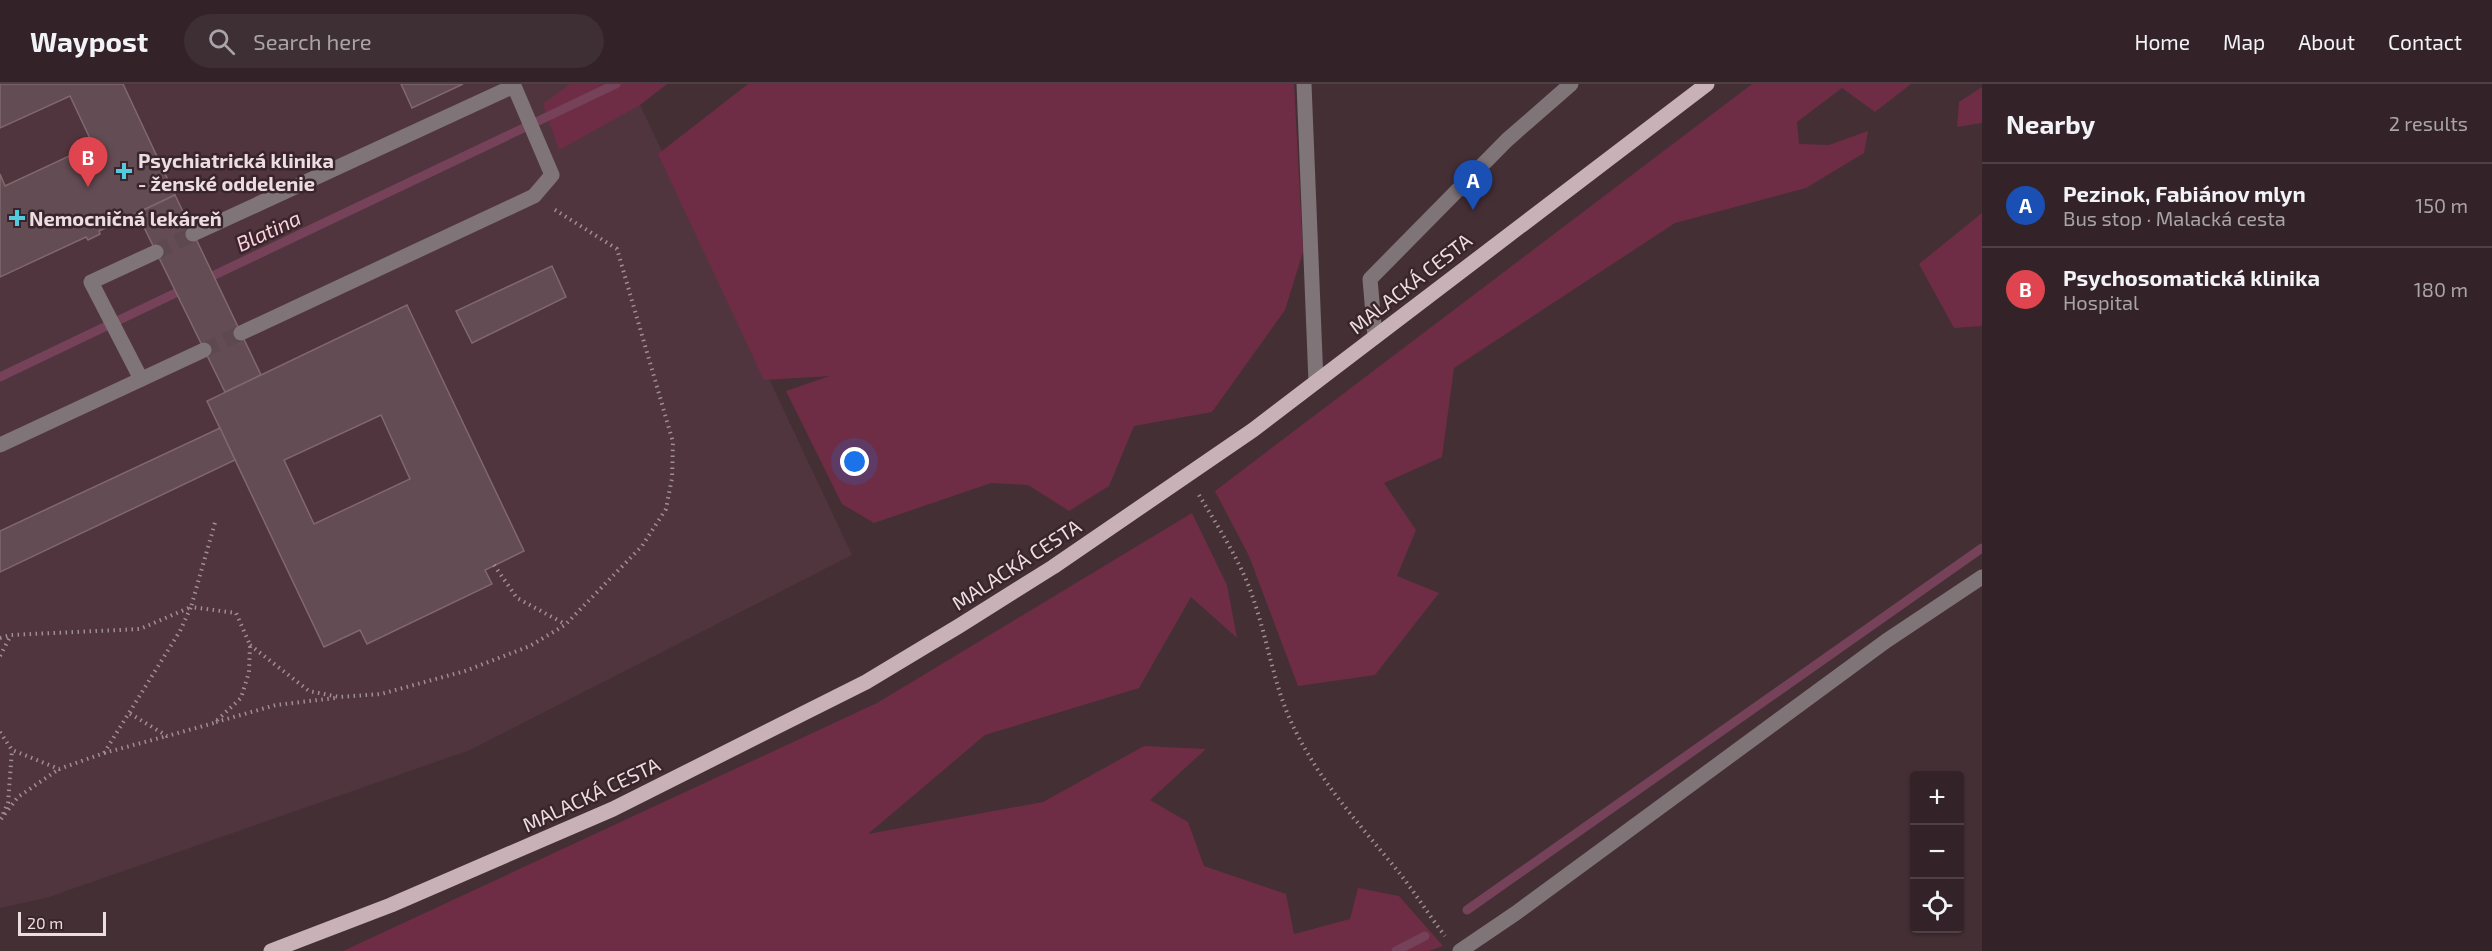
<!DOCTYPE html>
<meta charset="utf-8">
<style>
body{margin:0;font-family:"Exo 2",sans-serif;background:#3e2f34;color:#f1f3f6}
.controls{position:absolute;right:18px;bottom:18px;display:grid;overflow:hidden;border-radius:6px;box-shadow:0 2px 4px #0004}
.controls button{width:54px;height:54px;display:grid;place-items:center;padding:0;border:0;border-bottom:2px solid #4e4045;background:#332328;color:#f1f3f6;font:30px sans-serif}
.scale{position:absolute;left:18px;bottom:15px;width:88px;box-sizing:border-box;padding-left:6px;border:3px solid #ebdde1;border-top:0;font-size:16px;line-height:21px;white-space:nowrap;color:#ebdde1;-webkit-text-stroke:4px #39252b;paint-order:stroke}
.you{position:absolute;left:855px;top:378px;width:21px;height:21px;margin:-15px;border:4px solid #fff;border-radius:50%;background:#1a73e8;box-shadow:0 0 0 9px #1a73e833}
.badge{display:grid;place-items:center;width:39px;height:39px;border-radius:50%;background:#54cadd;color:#fff;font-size:20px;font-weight:700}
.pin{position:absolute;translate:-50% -50px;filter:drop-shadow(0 2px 3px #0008)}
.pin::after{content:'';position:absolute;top:32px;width:21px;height:18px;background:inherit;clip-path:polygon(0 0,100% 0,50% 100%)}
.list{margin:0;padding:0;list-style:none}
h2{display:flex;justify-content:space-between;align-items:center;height:78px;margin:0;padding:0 24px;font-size:26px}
h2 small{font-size:20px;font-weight:400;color:#a9a4a8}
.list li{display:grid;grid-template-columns:39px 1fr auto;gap:18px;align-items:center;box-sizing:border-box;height:84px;padding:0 24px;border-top:2px solid #4e4045}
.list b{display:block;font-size:22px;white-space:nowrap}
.list p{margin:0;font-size:20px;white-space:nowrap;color:#a9a4a8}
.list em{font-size:20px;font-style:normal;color:#a9a4a8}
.icon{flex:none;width:33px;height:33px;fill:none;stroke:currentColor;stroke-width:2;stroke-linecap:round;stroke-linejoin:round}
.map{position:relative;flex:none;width:1982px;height:867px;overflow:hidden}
header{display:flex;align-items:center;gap:36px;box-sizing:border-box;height:84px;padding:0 30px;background:#332328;border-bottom:2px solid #4e4045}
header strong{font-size:28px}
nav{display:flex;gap:33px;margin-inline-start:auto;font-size:21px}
.search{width:420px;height:54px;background:#3e2f34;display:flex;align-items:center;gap:15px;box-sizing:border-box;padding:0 21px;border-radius:33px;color:#a9a4a8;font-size:22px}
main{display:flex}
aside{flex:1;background:#332328}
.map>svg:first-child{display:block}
.built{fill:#51353e}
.green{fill:#6e2d45}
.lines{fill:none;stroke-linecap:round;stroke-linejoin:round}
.stream{stroke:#754259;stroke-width:9}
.building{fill:#634c53;stroke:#80686e;stroke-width:1.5;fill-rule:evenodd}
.minor-tunnel{stroke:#5d494f;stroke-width:15;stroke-dasharray:15 8;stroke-linecap:butt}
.path{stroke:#9f8e93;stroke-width:4;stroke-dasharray:1.5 4.5;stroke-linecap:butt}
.minor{stroke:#7f7477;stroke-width:15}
.major{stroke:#c8b2b8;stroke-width:15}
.poi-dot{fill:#54cadd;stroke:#39252b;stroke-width:2}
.labels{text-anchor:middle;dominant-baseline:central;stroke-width:5;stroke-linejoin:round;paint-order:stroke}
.poi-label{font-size:20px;font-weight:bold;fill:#ebdde1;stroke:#39252b;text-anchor:start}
.street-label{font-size:20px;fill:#ebdde1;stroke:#39252b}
.water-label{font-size:21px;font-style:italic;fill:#fdd0dd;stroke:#39252b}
</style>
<header>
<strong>Waypost</strong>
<div class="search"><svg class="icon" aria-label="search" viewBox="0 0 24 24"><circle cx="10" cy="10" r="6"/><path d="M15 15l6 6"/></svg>Search here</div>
<nav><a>Home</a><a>Map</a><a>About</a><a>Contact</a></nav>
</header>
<main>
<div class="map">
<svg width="1982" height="867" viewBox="0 0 1982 867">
<rect width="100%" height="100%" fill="#442f35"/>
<polygon class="built" points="0,0 636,0 640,21 852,471 470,666 49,813 0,824"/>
<g class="green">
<polygon points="570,0 667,0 640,21 559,66 543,20"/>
<polygon points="748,0 1294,0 1303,168 1285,226 1212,328 1134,342 1109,402 1069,427 1028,401 991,399 874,439 842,420 786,307 830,292 764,296 658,70"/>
<polygon points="1752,0 1911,0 1875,28 1842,4 1797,38 1799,60 1829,61 1868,47 1864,69 1806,104 1675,139 1454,284 1442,373 1384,399 1416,446 1397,492 1439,509 1375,591 1298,602 1249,472 1215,407"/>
<polygon points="1982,3 1982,39 1957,43 1959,18"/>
<polygon points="1982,129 1982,242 1954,244 1919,180"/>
<polygon points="1192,429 1227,501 1237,554 1191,513 1139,604 985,651 868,750 1043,718 1144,662 1206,665 1150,716 1188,738 1204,782 1286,810 1294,850 1350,835 1358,804 1399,812 1443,862 1429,867 343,867 877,619"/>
</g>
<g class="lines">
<g class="stream">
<polyline points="204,196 616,0"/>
<polyline points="0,293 186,204"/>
<polyline points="1467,826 1982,464"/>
<polyline points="1396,867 1425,852"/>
</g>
</g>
<g class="building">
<polygon points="0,0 123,0 175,111 99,147 100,150 88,156 86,153 0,193 0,90 5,102 93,61 70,12 0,44"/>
<polygon points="401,0 463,0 412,24"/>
<polygon points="175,111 261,291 225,308 137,129"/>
<polygon points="552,182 566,213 472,259 456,227"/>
<path d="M407,221L524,467L485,486L492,500L367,560L360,546L324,563L207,317ZM381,331L410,395L314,440L284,376Z"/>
<polygon points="220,344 235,376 0,488 0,447"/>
</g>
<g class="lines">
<g class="minor-tunnel">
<polyline points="156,168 193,150"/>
<polyline points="204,266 241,249"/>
</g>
<g class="path">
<path d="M1199,411C1220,446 1243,481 1255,520C1269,562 1275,607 1295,646C1321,699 1360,741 1397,786C1414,807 1428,830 1445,852"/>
<polyline points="494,481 517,514 565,540"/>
<polyline points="0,554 11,551 140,545 191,523 216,435"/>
<polyline points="250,561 309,607 339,613 381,610 465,587 530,562 565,541 642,462 666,425 672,394 673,358 617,165 552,124"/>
<polyline points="0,572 11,551"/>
<polyline points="216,638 276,621 335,614"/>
<polyline points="0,648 12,666 59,685 104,669 180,547 191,523 236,529 250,561 249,588 241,614 214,639 167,652 129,629"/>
<polyline points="104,669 167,652"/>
<polyline points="3,730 8,719 12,666"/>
<polyline points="1,735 18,713 59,685"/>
</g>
<g class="minor">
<polyline points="1304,0 1316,298"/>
<polyline points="193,150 514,2 552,91 534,112 241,249"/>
<polyline points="1375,253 1370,195 1507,56 1571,0"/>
<polyline points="141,295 91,198 156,168"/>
<polyline points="0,361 204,266"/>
<polyline points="1460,867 1516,829 1886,557 1982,493"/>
</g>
<polyline class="major" points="271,867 391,821 613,725 866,598 959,542 1053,483 1253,346 1707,0"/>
</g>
<g class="poi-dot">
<path d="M121 78h6v6h6v6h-6v6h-6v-6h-6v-6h6z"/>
<path d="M14 125h6v6h6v6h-6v6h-6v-6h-6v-6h6z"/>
</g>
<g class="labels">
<g class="poi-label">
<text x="138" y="76">Psychiatrická klinika<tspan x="138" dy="23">- ženské oddelenie</tspan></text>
<text x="29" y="134">Nemocničná lekáreň</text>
</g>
<g class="street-label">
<text transform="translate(1410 199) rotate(-38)">MALACKÁ CESTA</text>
<text transform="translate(1016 480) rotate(-33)">MALACKÁ CESTA</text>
<text transform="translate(591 710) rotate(-25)">MALACKÁ CESTA</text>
</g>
<g class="water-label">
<text transform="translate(268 146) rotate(-25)">Blatina</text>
</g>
</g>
</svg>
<div class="controls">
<button>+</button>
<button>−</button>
<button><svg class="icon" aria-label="locate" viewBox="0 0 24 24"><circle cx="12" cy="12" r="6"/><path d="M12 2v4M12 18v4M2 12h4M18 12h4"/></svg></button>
</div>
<div class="scale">20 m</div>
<div class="you"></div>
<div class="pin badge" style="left:1473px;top:126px;background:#1a4fb4">A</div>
<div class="pin badge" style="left:88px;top:103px;background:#e0444e">B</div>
</div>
<aside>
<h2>Nearby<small>2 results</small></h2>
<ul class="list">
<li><span class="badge" style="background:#1a4fb4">A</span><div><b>Pezinok, Fabiánov mlyn</b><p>Bus stop · Malacká cesta</p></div><em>150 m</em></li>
<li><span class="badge" style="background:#e0444e">B</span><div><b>Psychosomatická klinika</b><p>Hospital</p></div><em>180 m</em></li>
</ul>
</aside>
</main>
